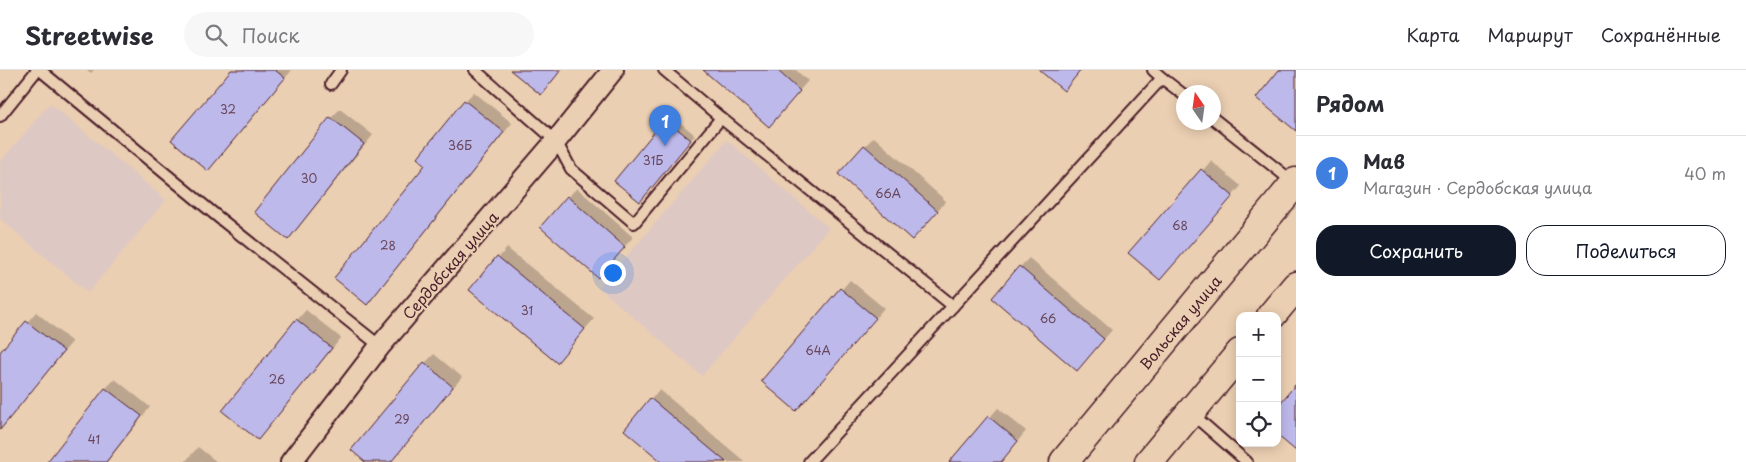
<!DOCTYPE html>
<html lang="ru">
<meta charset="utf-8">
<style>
body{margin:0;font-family:"Playpen Sans",sans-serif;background:#f7f7f7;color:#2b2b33}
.controls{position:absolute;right:15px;bottom:15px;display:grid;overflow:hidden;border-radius:10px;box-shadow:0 2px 12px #0003}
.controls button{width:45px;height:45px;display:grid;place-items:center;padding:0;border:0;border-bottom:1px solid #e1e1e2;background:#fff;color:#2b2b33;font:25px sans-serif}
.compass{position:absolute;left:1176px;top:15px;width:45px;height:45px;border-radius:50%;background:#fff;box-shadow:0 2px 12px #0003;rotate:347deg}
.you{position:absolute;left:612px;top:202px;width:18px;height:18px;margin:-12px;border:4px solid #fff;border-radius:50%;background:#1a73e8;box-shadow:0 0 0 8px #1a73e833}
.badge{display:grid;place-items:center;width:32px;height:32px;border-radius:50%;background:#111827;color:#fff;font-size:16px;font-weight:700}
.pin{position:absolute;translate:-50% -41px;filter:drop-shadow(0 1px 2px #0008)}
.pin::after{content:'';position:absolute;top:26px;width:18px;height:15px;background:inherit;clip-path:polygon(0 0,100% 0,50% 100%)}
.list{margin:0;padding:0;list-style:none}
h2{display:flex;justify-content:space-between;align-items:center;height:65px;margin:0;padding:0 20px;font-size:21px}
h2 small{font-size:16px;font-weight:400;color:#7c7c81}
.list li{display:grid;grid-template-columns:32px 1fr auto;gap:15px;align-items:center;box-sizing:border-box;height:75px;padding:0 20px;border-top:1px solid #e1e1e2}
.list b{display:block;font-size:19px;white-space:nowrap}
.list p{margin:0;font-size:16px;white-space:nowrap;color:#7c7c81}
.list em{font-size:16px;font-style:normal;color:#7c7c81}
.actions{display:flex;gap:10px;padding:15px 20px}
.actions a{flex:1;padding:11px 0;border:1px solid #111827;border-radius:20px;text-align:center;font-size:18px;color:#111827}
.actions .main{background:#111827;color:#fff}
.icon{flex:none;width:28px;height:28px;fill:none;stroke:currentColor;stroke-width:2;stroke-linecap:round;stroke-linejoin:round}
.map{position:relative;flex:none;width:1296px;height:392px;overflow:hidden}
header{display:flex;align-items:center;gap:30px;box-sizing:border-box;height:70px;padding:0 25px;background:#fff;border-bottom:1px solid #e1e1e2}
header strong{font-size:24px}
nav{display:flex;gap:28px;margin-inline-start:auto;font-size:18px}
.search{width:350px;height:45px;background:#f7f7f7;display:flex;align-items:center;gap:12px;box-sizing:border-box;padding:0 18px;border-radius:28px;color:#7c7c81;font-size:19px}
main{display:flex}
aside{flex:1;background:#fff}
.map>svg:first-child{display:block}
.built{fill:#dec8c3}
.shadow{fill:#0003}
.building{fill:#beb9eb;stroke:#4a1f2b}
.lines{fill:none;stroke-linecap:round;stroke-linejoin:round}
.lane-casing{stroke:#4a1f2b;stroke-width:14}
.street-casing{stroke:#4a1f2b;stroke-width:24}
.secondary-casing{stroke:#4a1f2b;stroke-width:31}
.lane{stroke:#ebcfb2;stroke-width:10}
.street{stroke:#ebcfb2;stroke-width:20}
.secondary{stroke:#ebcfb2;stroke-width:28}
.labels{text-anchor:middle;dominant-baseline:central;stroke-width:4.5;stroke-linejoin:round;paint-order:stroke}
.number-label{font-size:12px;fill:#67465b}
.street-label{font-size:15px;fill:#4a1f2b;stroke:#ebcfb2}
</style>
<header>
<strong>Streetwise</strong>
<div class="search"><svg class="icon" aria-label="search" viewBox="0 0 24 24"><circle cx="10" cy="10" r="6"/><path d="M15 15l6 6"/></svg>Поиск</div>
<nav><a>Карта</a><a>Маршрут</a><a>Сохранённые</a></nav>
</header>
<main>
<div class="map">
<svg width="1296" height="392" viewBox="0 0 1296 392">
<rect width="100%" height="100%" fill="#ebcfb2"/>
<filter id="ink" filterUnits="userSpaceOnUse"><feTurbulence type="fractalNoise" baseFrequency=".02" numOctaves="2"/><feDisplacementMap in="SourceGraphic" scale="10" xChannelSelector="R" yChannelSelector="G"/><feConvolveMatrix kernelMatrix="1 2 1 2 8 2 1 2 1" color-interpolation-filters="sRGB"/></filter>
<g filter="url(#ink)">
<g class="built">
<polygon points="50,33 166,130 88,223 0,149 0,92"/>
<polygon points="727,70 829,158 702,306 599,218"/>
</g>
<g class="shadow">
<polygon points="87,0 94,0 91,3"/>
<polygon points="232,0 292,0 217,90"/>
<polygon points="705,0 796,0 808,11 777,46"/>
<polygon points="474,22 512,53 376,224 367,233 427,95 465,31"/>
<polygon points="340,39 373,65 297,159 288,168 331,48"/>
<polygon points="671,45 695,65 644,126 616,110"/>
<polygon points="874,67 946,131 921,159 865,76"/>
<polygon points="1211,91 1241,116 1169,200 1130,183"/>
<polygon points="577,118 633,167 607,197 568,127"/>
<polygon points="507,178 594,249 557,291 471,220"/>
<polygon points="1029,188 1112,260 1086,290 1020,197"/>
<polygon points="850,210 884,238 796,339 763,311"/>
<polygon points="306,240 341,268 267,359 258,368 224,341 297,250"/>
<polygon points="36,242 72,272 0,360 0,284"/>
<polygon points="434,284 462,307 391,392 367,392 425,293"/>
<polygon points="115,309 150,337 107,392 48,392 106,318"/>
<polygon points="660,320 744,391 743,392 664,392 651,329"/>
<polygon points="998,338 1026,361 1001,392 951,392"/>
<polygon points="198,377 217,392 185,392"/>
</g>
<g class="building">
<polygon points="231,0 275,0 285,8 208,101 171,70"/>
<polygon points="510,0 561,0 541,25"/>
<polygon points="703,0 777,0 800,21 769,57"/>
<polygon points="1039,0 1081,0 1064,21"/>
<polygon points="1279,0 1296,0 1296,61 1256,28"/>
<polygon points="464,30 504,62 367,235 334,208 425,95 417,88"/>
<polygon points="330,47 364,74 288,170 254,142"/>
<polygon points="665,49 691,70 640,132 614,111"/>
<polygon points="864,75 938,141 912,170 838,104"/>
<polygon points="1201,99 1233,126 1160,210 1128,183"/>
<polygon points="567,126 625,177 598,208 540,157"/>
<polygon points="497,186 585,259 557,293 469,220"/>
<polygon points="1019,196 1104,269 1077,301 992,228"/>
<polygon points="840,218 876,248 796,341 761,311"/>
<polygon points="296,249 332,278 258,370 222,341"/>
<polygon points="26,251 64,281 0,360 0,282"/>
<polygon points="424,292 453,317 391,392 365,392 351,380"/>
<polygon points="1296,314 1296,381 1277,365 1277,337"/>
<polygon points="105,318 142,346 106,392 47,392"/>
<polygon points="650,328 726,392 662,392 624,360"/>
<polygon points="988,346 1018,371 1001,392 949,392"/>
</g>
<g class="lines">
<defs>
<g id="lane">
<polyline points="40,0 218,147 380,276"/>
<polyline points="475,0 556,71 571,99 634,153 721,48 953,236 809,392"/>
<polyline points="664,0 721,48"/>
<polyline points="1162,8 1184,25"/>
<polyline points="331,14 341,0"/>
<polyline points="0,46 37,0"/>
<polyline points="1214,49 1293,112"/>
<polyline points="953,236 1162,8 1153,0"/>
<polyline points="1191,343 1247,392"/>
</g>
<polyline id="street" points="291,392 380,276 556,71 613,0"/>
<g id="secondary">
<polyline points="1271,246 1296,216"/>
<polyline points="1064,392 1296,112"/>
<polyline points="1149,392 1240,283"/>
</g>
</defs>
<use href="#lane" class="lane-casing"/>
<use href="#street" class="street-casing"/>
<use href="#secondary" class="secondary-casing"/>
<use href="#lane" class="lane"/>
<use href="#street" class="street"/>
<use href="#secondary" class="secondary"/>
</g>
</g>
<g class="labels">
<g class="number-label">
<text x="228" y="39">32</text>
<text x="460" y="75">36Б</text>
<text x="653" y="90">31Б</text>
<text x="309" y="108">30</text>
<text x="888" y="123">66А</text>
<text x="1180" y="155">68</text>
<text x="388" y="175">28</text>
<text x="527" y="240">31</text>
<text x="1048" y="248">66</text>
<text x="818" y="280">64А</text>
<text x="277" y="309">26</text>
<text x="402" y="349">29</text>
<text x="94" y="369">41</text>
</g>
<g class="street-label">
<text transform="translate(450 195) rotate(-49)">Сердобская улица</text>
<text transform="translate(1180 252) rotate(-50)">Вольская улица</text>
</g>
</g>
</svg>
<div class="controls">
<button>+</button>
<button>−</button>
<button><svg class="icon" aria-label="locate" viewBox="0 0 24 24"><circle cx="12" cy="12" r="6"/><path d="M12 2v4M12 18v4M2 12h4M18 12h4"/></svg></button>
</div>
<svg class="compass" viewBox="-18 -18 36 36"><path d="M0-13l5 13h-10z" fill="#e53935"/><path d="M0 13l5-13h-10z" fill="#7c7c81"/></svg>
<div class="you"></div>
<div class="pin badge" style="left:665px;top:76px;background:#3f7fe0">1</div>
</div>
<aside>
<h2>Рядом<small></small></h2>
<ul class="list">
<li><span class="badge" style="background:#3f7fe0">1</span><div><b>Мав</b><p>Магазин · Сердобская улица</p></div><em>40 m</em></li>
</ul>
<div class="actions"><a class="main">Сохранить</a><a>Поделиться</a></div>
</aside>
</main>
